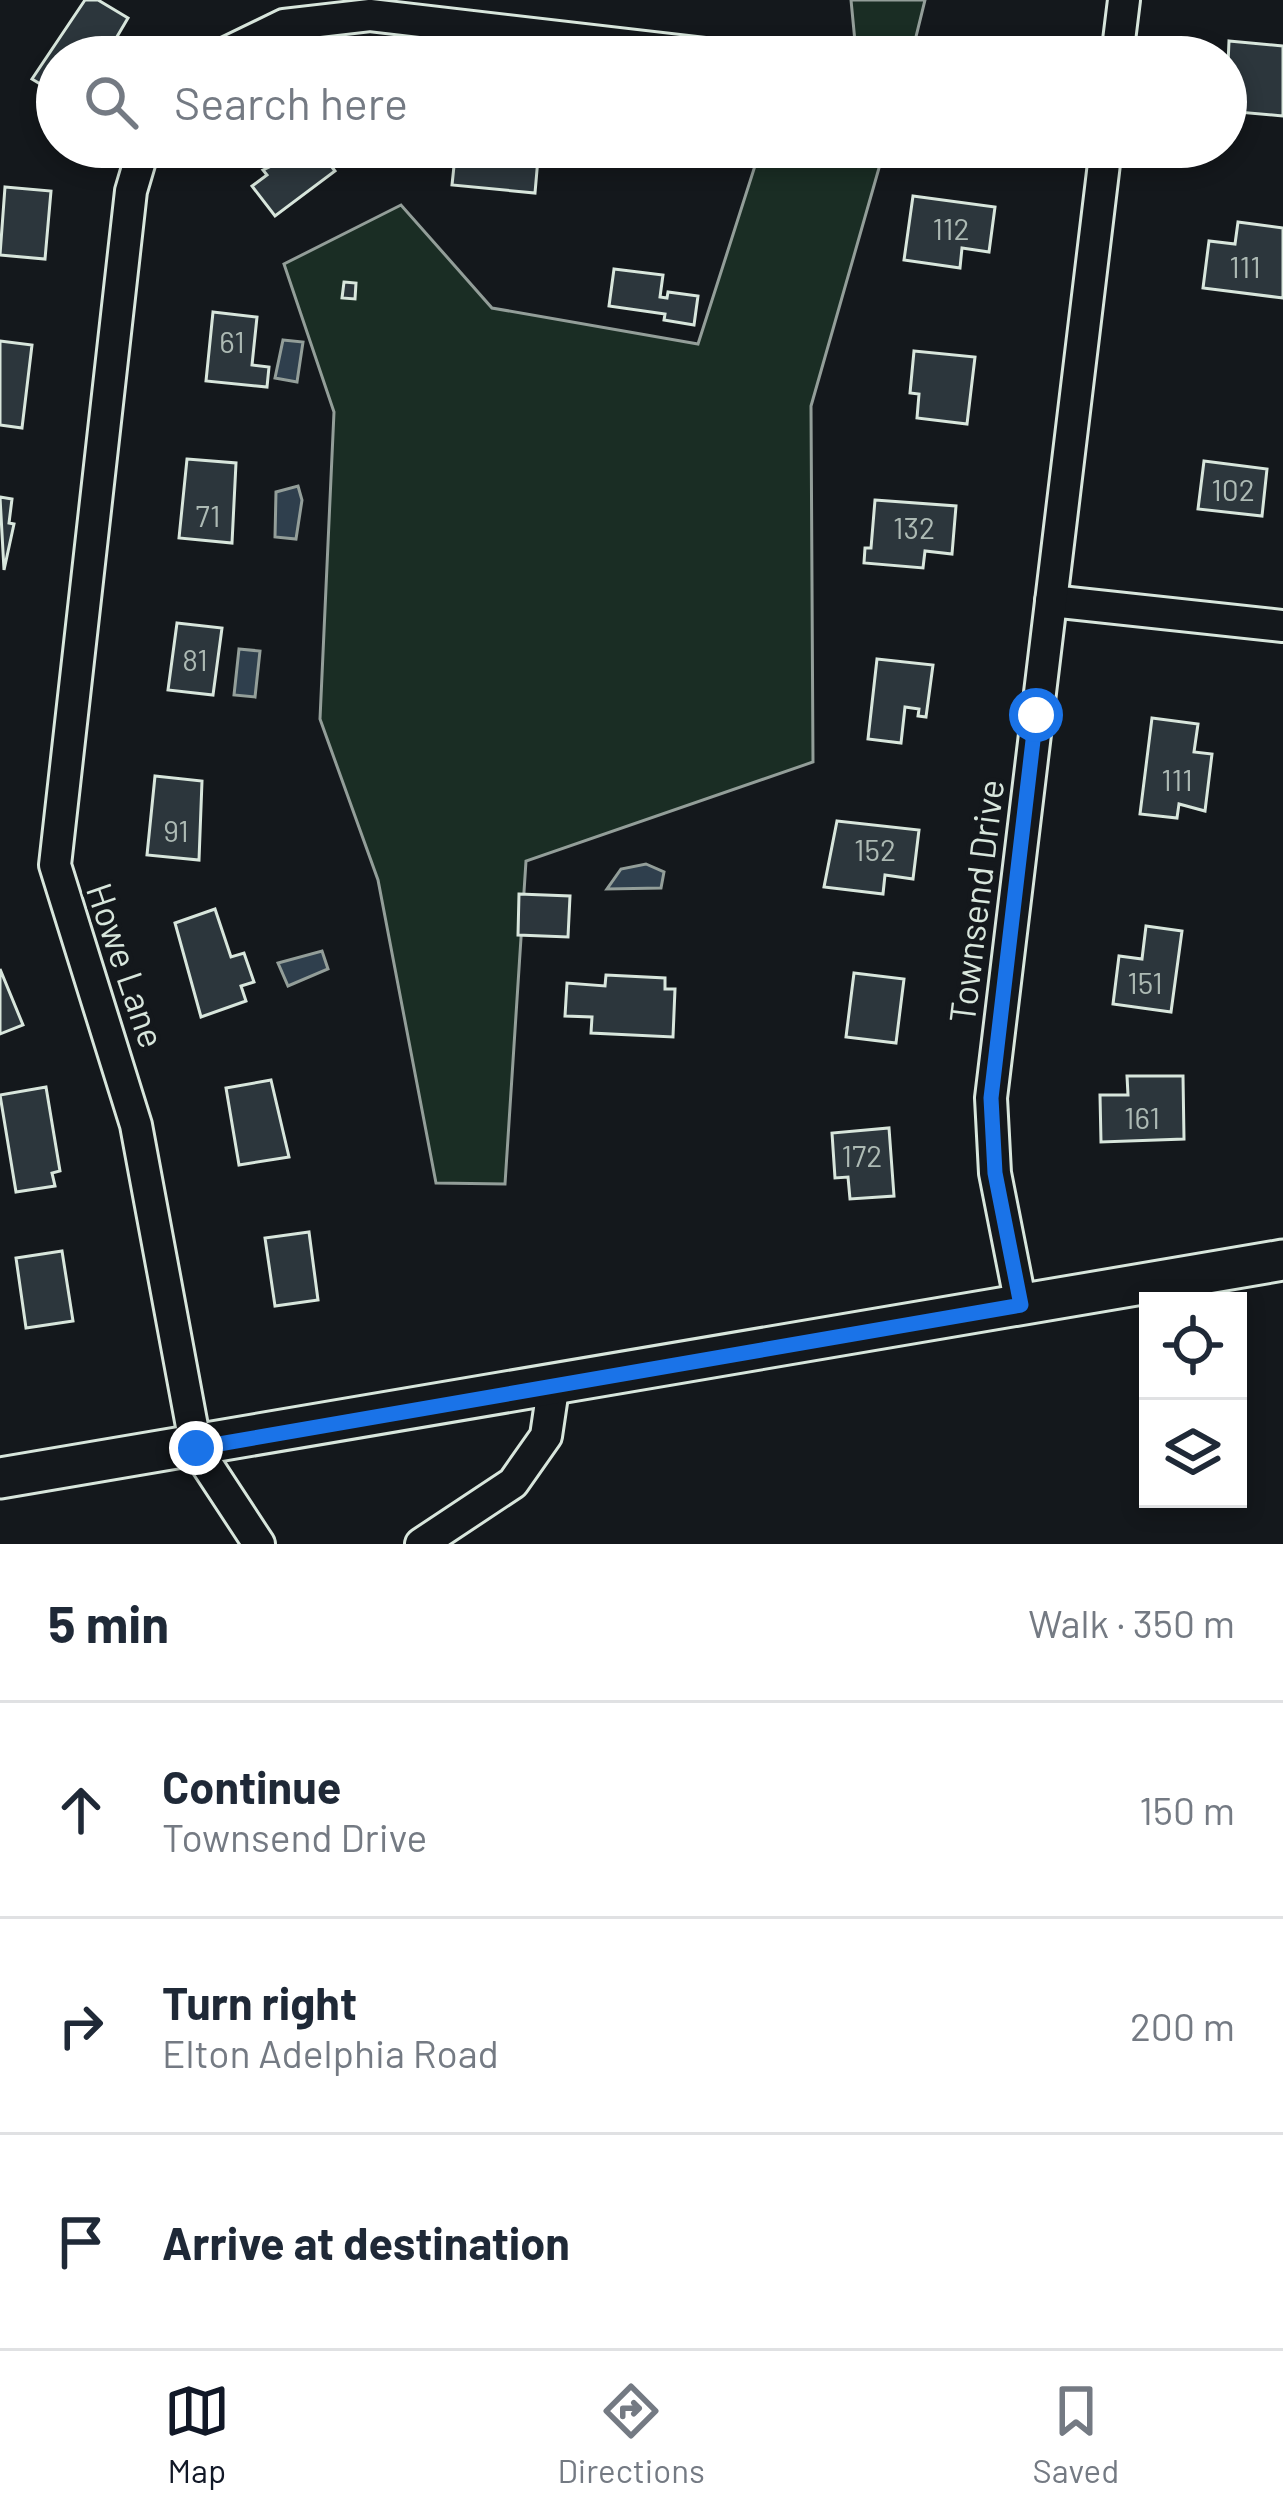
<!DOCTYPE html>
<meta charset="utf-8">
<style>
body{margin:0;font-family:Barlow,sans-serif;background:#f6f6f7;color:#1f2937}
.controls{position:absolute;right:36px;bottom:36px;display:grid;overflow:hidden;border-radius:0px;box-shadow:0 6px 18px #0003}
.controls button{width:108px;height:108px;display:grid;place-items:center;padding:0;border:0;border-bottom:3px solid #e0e1e3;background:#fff;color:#1f2937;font:60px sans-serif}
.stop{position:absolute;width:36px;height:36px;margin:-27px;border:9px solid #1a73e8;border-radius:50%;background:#fff}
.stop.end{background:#1a73e8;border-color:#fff;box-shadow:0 3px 12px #0008}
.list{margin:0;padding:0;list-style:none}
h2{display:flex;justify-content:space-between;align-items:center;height:156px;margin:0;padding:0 48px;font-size:51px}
h2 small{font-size:39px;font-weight:400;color:#747a83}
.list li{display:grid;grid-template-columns:78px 1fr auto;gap:36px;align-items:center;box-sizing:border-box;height:216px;padding:0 48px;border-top:3px solid #e0e1e3}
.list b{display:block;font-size:45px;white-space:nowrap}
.list p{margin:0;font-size:39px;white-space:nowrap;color:#747a83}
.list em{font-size:39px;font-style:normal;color:#747a83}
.icon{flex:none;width:66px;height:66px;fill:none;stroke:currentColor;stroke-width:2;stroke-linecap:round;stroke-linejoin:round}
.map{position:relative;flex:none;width:1283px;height:1544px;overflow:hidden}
.search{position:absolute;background:#fff;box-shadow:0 6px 18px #0003;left:36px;right:36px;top:36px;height:132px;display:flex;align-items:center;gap:30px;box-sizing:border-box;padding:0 42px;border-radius:66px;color:#747a83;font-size:45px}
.sheet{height:804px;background:#fff}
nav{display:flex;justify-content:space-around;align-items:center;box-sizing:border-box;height:168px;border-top:3px solid #e0e1e3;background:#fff;font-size:33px;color:#747a83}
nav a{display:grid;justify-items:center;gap:6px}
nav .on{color:#111827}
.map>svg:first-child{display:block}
.green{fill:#1a2d24;stroke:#939e99;stroke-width:3}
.water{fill:#2f3f4d;stroke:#939e99;stroke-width:3}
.building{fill:#2c363c;stroke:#d8e6dc;stroke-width:3}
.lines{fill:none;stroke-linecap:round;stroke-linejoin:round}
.minor-casing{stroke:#d8e6dc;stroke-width:36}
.major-casing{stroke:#d8e6dc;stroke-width:45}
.minor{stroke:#14181c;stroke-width:30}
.major{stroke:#14181c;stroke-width:39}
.route{stroke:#1a73e8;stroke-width:15}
.labels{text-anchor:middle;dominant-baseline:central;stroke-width:9;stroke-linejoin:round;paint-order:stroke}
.number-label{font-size:30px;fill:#adbab4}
.street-label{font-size:36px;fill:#d8e6dc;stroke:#14181c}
</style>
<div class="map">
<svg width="1283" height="1544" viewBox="0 0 1283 1544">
<rect width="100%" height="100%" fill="#14181c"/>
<g class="green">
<polygon points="851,0 925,0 911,57 851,57 856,52"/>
<polygon points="761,147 885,147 811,406 813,762 526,861 505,1184 436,1183 378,880 320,719 334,412 284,264 401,205 492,308 698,344"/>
</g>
<g class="water">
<polygon points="283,340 303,342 297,382 275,378"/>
<polygon points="298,486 302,500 296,539 275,537 276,492"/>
<polygon points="239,649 260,651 255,697 234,695"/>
<polygon points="646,864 664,872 661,888 607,889 621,869"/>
<polygon points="322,951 328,969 288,986 278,963"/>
</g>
<g class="building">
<polygon points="85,0 98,0 128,18 105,57 57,57 57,94 32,79"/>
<polygon points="1229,41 1283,46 1283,116 1226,111"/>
<polygon points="317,147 335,171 275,216 252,186 267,175 263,170 291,157 289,147"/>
<polygon points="456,147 539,147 535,193 452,185"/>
<polygon points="5,187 51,191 45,259 0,255"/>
<polygon points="913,196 995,207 989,252 962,248 960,268 904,260"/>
<polygon points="1238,222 1283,228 1283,298 1203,288 1209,241 1235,244"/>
<polygon points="614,269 663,275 660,297 667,298 668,292 698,296 694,325 664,320 665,314 609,306"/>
<polygon points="344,282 356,283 355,299 342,298"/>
<polygon points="213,312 257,317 252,365 269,367 267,387 206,381"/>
<polygon points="0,341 32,345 22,428 0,425"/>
<polygon points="914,351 975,357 967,424 917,418 919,394 910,393"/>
<polygon points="187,459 236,463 232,543 179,538"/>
<polygon points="1204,461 1267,469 1262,516 1198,509"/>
<polygon points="0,497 12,499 9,523 14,524 4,570"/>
<polygon points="875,500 956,506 952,554 925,551 923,568 864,563 865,548 871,548"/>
<polygon points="177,623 222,628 213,695 168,690"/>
<polygon points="877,659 933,665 926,717 918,716 919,709 905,707 901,743 868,739"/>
<polygon points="1152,718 1198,724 1194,752 1212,754 1205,811 1179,804 1177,818 1140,814"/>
<polygon points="155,776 202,781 199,860 147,855"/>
<polygon points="837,821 919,830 913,879 885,875 883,894 824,887"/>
<polygon points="519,894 570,896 568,937 518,935"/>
<polygon points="215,909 231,957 244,953 254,982 241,986 246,1001 201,1017 175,923"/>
<polygon points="1146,926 1182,931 1171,1012 1113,1004 1119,956 1142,959"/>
<polygon points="0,969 23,1025 0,1034"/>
<polygon points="854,973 904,979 896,1043 846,1037"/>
<polygon points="606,975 665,978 665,989 675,989 673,1037 591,1033 592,1017 565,1016 567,983 605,986"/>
<polygon points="1127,1076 1183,1076 1184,1139 1101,1142 1100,1095 1128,1095"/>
<polygon points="271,1080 289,1157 239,1165 226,1088"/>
<polygon points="46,1087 60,1171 52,1173 55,1186 16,1192 0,1095"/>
<polygon points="889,1128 894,1196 850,1199 848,1177 835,1178 832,1133"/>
<polygon points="309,1232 318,1300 275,1306 265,1238"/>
<polygon points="62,1251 73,1321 26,1328 16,1258"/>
</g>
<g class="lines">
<defs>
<g id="minor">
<polyline points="218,57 284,25 370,15 730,57"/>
<polyline points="1117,57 1124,0"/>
<polyline points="144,147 131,191 55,865 136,1125 196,1448 259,1544"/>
<polyline points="1051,601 1283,626"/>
<polyline points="1021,1305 995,1173 991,1098 1106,147"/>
<polyline points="421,1544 513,1483 546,1436 554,1382"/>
</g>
<polyline id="major" points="0,1478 1283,1260"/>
</defs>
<use href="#minor" class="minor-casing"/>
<use href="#major" class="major-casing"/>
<use href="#minor" class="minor"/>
<use href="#major" class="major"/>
</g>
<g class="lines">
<polyline class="route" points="196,1448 1021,1305 995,1173 991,1098 1036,715"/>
</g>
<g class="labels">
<g class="number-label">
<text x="951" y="228">112</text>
<text x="1245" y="266">111</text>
<text x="232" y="341">61</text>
<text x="1233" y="489">102</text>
<text x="208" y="515">71</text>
<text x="914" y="527">132</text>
<text x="195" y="659">81</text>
<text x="1177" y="779">111</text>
<text x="176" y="830">91</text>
<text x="875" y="849">152</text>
<text x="1145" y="982">151</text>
<text x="1142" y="1117">161</text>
<text x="862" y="1155">172</text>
</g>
<g class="street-label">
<text transform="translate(975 901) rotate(-83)">Townsend Drive</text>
<text transform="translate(127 965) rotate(71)">Howe Lane</text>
</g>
</g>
</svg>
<div class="controls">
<button><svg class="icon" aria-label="locate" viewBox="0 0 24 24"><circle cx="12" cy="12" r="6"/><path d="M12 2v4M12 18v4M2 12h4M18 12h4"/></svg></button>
<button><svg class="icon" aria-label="layers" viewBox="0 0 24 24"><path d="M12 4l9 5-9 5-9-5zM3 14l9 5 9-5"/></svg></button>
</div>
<div class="stop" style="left:1036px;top:715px"></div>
<div class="stop end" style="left:196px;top:1448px"></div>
<div class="search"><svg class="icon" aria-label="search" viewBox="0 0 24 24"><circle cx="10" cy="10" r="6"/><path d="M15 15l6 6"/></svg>Search here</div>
</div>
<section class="sheet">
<h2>5 min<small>Walk · 350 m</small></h2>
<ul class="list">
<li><svg class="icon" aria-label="ahead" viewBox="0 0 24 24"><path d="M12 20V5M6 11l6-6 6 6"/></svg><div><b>Continue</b><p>Townsend Drive</p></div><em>150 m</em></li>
<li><svg class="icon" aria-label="right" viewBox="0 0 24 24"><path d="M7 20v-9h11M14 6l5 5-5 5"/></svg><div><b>Turn right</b><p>Elton Adelphia Road</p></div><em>200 m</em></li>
<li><svg class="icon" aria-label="arrive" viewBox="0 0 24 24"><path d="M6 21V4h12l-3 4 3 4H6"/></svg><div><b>Arrive at destination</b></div></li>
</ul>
</section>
<nav>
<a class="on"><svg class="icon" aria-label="map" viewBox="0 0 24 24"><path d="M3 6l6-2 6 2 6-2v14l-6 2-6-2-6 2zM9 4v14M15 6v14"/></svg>Map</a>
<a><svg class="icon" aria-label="directions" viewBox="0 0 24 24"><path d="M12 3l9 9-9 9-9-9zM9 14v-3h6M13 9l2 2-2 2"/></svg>Directions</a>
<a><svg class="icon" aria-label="saved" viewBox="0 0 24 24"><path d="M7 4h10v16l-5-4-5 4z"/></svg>Saved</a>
</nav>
